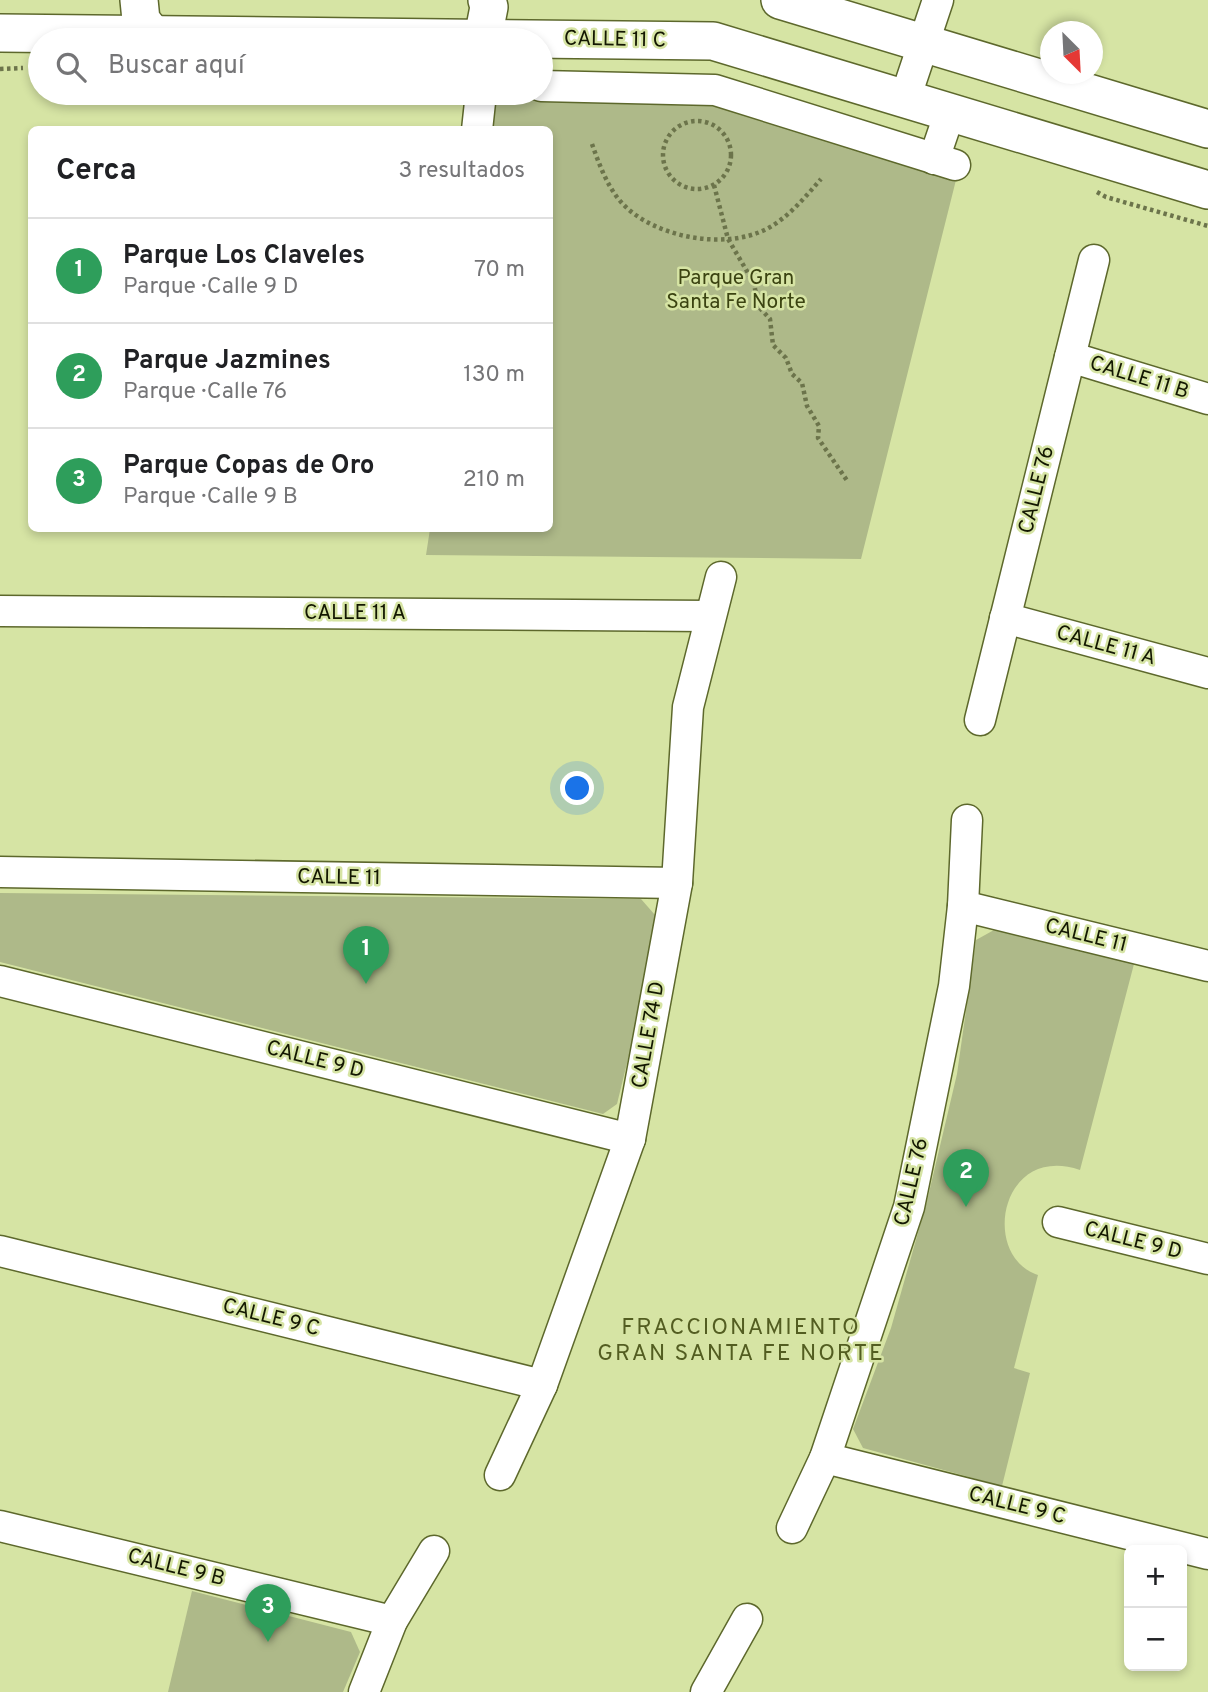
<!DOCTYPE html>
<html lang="es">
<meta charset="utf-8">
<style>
body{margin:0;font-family:Overpass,sans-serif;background:#f6f6f6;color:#202124}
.controls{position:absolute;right:21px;bottom:21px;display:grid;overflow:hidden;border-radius:10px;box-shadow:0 4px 10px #0003}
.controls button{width:63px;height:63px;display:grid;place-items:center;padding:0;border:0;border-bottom:2px solid #e0e0e0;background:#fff;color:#202124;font:35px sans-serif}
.compass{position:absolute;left:1040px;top:21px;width:63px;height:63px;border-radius:50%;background:#fff;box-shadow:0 4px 10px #0003;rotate:156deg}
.you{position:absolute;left:578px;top:789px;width:24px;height:24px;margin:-18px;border:5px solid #fff;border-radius:50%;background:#1a73e8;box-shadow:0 0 0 10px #1a73e833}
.badge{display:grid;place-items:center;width:46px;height:46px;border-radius:50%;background:#7c3aed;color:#fff;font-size:23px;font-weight:700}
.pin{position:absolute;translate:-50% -58px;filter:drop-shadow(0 2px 4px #0008)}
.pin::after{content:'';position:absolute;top:37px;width:24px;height:21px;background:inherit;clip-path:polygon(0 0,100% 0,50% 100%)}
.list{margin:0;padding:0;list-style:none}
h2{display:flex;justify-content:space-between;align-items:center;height:91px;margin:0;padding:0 28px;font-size:30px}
h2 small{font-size:23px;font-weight:400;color:#757577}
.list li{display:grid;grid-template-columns:46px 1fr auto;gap:21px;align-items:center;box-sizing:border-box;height:105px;padding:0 28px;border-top:2px solid #e0e0e0}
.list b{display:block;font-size:26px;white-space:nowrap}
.list p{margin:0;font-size:23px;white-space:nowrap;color:#757577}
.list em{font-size:23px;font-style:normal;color:#757577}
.icon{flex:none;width:38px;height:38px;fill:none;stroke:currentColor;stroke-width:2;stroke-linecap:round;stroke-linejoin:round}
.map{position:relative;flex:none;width:1208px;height:1692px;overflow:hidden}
.search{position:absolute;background:#fff;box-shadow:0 4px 10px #0003;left:28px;top:28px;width:525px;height:77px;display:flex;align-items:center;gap:18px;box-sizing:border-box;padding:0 24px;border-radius:38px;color:#757577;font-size:26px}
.panel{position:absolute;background:#fff;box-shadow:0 4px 10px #0003;left:28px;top:126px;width:525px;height:406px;border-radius:10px}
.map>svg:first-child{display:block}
.green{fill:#aeb989}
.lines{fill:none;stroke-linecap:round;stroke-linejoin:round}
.minor-casing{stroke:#5d682c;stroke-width:33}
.major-casing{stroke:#5d682c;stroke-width:40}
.path{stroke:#6c744b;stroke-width:4.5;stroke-dasharray:3.5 3.5;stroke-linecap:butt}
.minor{stroke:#fff;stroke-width:30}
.major{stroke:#fff;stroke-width:37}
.labels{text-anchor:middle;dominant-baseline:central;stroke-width:5;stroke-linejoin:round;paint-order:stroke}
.street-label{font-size:21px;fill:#131701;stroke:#d6e4a4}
.park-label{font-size:21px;fill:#3b4311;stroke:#d6e4a4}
.neighbourhood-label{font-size:23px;letter-spacing:2px;fill:#535d21;stroke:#d6e4a4}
</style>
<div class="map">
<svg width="1208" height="1692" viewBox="0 0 1208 1692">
<rect width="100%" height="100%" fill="#d6e4a4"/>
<g class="green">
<polygon points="700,83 960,164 861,559 426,555 430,529 550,528 550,130 484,129 489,93 541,93"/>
<polygon points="0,893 641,899 655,915 641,1006 617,1104 603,1114 0,962"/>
<path d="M994,930L1134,964L1080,1170C1000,1143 980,1256 1038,1275L1014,1368L1030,1373L1002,1486L863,1448L853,1429L891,1328L927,1201L957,1074L976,940Z"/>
<polygon points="192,1591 351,1632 360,1652 343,1692 168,1692"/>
</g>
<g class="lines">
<defs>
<g id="minor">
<polyline points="541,86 715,90 955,165"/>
<polyline points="905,99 938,0"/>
<polyline points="477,130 481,93"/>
<polyline points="934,159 950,112"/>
<polyline points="1070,357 1208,399"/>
<polyline points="0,611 709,616"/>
<polyline points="1005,618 1208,673"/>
<polyline points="980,720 1094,260"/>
<polyline points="0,872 677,883"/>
<polyline points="963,906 1208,966"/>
<polyline points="0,981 630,1139"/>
<polyline points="1058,1222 1208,1259"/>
<polyline points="0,1251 542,1385"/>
<polyline points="825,1458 1208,1554"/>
<polyline points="500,1475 542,1385 630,1139 677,883 688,707 721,577"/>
<polyline points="0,1526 392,1621"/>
<polyline points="792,1528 825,1458 909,1207 954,986 963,906 967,820"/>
<polyline points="364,1692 392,1621 434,1551"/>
<polyline points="706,1692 747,1619"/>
</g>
<g id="major">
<polyline points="139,0 141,20 152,34"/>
<polyline points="780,0 1208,129"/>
<polyline points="0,33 713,41 1208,190"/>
<polyline points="483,38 489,7 487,0"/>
</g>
</defs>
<use href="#minor" class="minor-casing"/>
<use href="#major" class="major-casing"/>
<g class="path">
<polyline points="0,69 23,68"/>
<circle cx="697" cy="155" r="34"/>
<path d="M592,144C599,164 607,186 621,202C654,239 733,253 775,224C793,212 807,195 821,179"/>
<polyline points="714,185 728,239 754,283 758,306 770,319 773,345 786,358 792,374 802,383 807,406 819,426 818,438 848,482"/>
<polyline points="1097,192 1106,197 1208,226"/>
</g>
<use href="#minor" class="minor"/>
<use href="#major" class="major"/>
</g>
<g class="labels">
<g class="street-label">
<text transform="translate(615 40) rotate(1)">CALLE 11 C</text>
<text transform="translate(1139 378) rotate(17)">CALLE 11 B</text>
<text transform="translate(1037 490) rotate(-76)">CALLE 76</text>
<text x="355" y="613">CALLE 11 A</text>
<text transform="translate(1106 646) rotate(15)">CALLE 11 A</text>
<text transform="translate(339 878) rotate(1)">CALLE 11</text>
<text transform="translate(1086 936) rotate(14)">CALLE 11</text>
<text transform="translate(649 1035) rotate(-80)">CALLE 74 D</text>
<text transform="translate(315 1060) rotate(14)">CALLE 9 D</text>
<text transform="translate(912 1182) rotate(-77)">CALLE 76</text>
<text transform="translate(1133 1241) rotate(14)">CALLE 9 D</text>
<text transform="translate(271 1318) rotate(14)">CALLE 9 C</text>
<text transform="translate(1017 1506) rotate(14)">CALLE 9 C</text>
<text transform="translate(176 1568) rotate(14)">CALLE 9 B</text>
</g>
<g class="park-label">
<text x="736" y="278">Parque Gran<tspan x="736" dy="24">Santa Fe Norte</tspan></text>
</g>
<g class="neighbourhood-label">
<text x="741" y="1328">FRACCIONAMIENTO<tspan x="741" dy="26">GRAN SANTA FE NORTE</tspan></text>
</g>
</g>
</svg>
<div class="controls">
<button>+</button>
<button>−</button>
</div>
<svg class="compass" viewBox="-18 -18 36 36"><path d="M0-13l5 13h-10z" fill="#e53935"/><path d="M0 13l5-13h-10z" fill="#757577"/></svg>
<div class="you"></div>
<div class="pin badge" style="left:366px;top:984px;background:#2e9e5b">1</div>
<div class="pin badge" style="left:966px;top:1207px;background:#2e9e5b">2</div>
<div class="pin badge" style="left:268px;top:1642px;background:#2e9e5b">3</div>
<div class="search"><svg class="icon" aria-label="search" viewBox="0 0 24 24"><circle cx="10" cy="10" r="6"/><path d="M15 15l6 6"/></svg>Buscar aquí</div>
<section class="panel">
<h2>Cerca<small>3 resultados</small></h2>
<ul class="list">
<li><span class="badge" style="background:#2e9e5b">1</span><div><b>Parque Los Claveles</b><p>Parque · Calle 9 D</p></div><em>70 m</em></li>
<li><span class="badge" style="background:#2e9e5b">2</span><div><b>Parque Jazmines</b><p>Parque · Calle 76</p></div><em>130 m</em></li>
<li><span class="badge" style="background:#2e9e5b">3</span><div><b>Parque Copas de Oro</b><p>Parque · Calle 9 B</p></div><em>210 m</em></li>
</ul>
</section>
</div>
